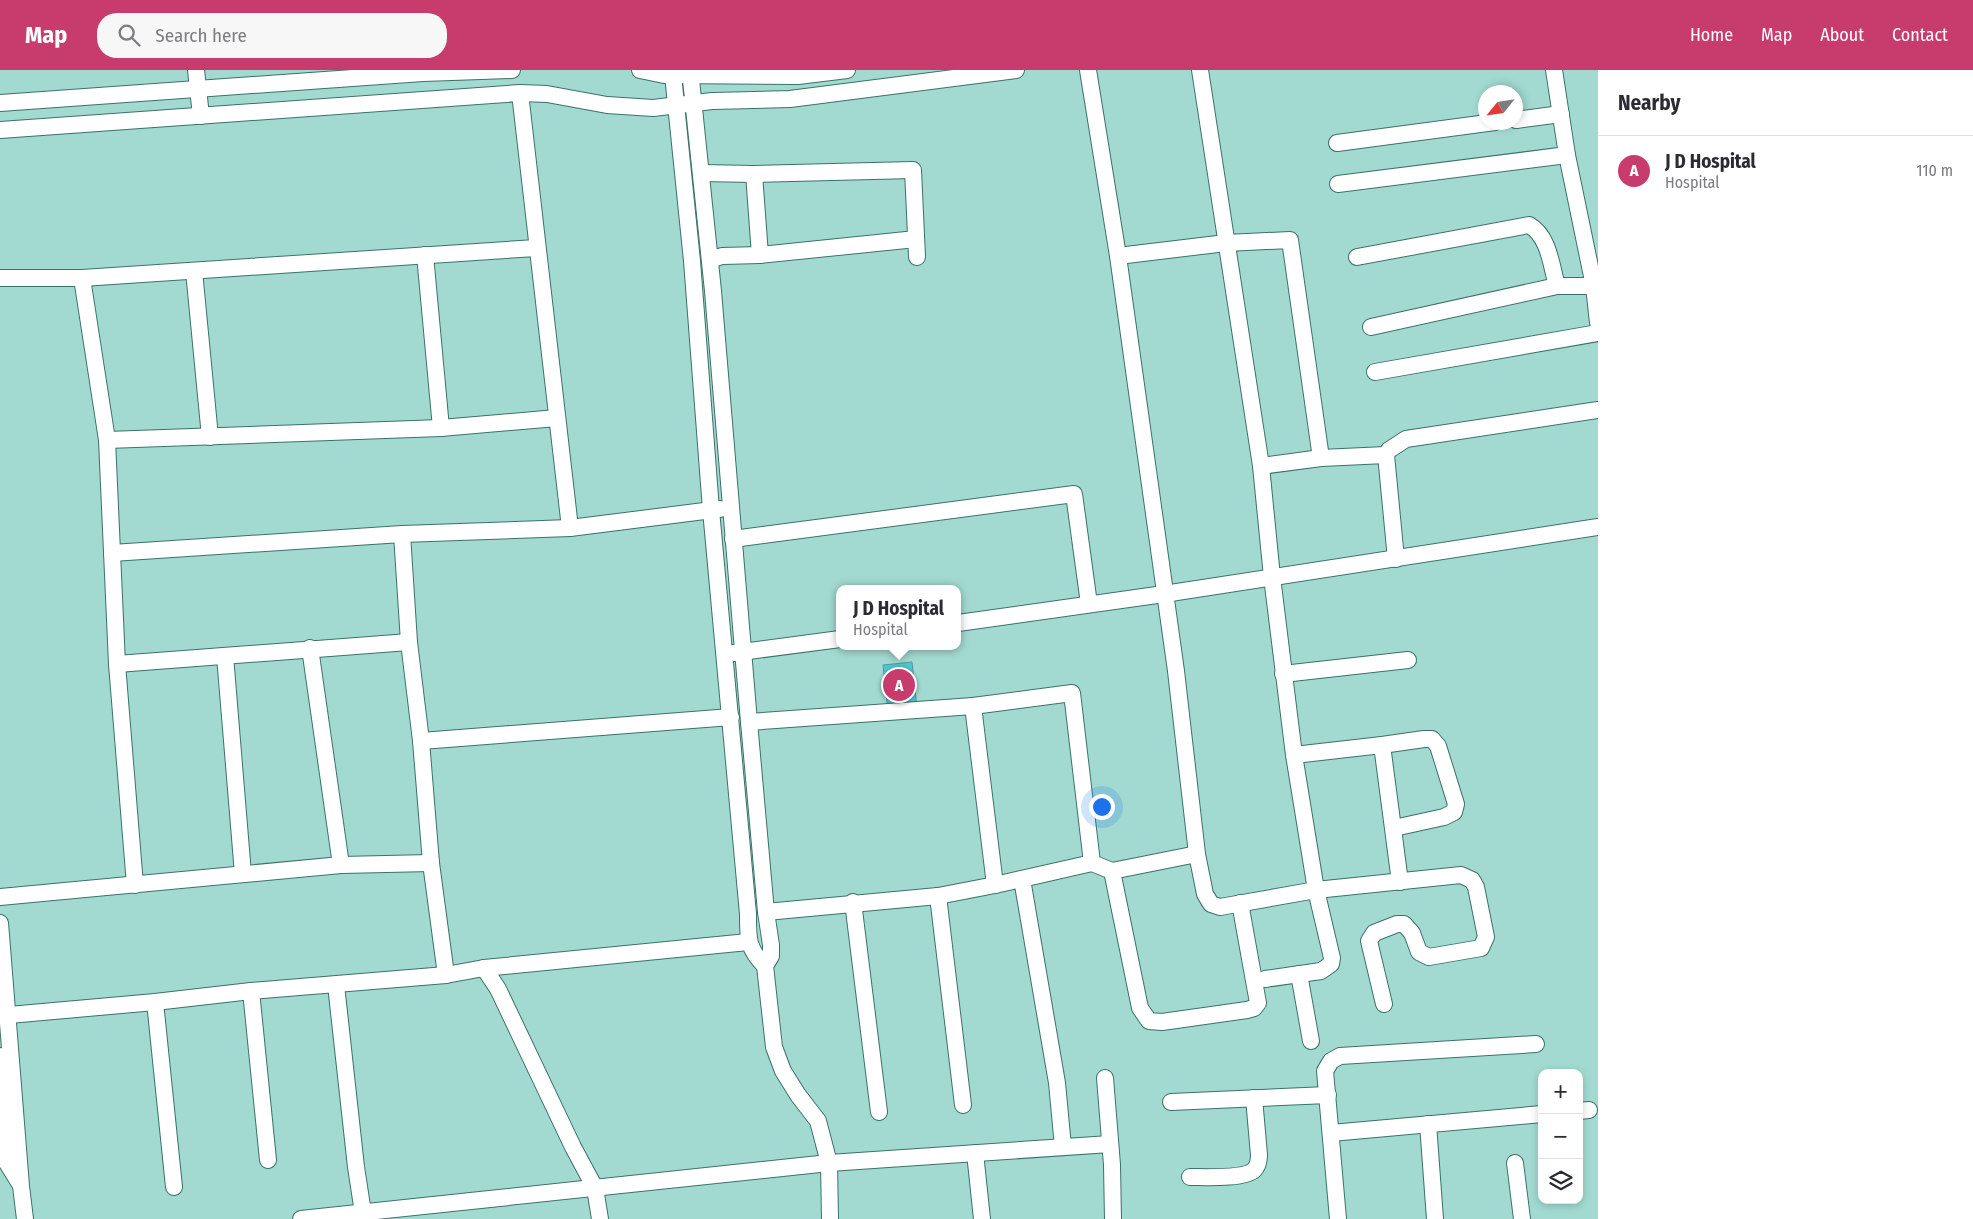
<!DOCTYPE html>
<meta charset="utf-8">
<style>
body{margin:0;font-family:"Fira Sans Condensed",sans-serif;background:#f7f7f7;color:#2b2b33}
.controls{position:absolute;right:15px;bottom:15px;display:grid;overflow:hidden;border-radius:10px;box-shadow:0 2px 8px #0003}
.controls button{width:45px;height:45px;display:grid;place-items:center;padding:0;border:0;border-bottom:1px solid #e1e1e2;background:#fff;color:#2b2b33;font:25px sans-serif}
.compass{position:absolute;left:1478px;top:15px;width:45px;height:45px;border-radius:50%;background:#fff;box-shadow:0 2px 8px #0003;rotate:240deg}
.you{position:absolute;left:1101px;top:736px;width:18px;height:18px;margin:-12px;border:4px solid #fff;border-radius:50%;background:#1a73e8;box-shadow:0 0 0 8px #1a73e833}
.badge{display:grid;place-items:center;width:32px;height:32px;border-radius:50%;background:#c83c6d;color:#fff;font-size:16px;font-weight:700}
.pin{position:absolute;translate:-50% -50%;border:2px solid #fff;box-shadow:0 1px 5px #0006}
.popup{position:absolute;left:836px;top:515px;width:125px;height:65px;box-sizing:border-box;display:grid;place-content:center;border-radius:10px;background:#fff;filter:drop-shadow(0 1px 4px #0005);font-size:16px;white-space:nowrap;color:#7c7c81}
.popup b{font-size:19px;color:#2b2b33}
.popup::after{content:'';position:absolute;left:50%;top:100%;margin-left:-10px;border:10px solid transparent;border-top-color:#fff}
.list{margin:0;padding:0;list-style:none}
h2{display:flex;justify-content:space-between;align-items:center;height:65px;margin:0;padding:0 20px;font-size:21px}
h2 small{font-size:16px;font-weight:400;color:#7c7c81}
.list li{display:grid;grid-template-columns:32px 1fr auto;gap:15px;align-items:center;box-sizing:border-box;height:70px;padding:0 20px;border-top:1px solid #e1e1e2}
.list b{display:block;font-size:19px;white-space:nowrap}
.list p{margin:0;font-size:16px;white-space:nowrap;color:#7c7c81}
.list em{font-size:16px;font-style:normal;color:#7c7c81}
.icon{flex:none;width:28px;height:28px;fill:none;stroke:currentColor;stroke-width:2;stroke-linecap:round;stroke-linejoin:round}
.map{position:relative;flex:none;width:1598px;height:1149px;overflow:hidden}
header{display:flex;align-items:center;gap:30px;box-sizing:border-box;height:70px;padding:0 25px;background:#c83c6d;color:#fff}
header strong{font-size:24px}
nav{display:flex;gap:28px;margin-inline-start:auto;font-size:18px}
.search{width:350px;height:45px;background:#f7f7f7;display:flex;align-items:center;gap:12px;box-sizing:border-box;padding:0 18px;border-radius:20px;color:#7c7c81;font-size:19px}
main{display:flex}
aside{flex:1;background:#fff}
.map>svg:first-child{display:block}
.building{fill:#4fc9d4;stroke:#5d959a}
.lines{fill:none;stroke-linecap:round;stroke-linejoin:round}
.minor-casing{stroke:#3b7169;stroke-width:18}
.minor{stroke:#fff;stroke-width:16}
</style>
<header>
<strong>Map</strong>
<div class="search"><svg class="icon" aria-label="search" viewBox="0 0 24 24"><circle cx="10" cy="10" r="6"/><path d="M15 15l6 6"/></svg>Search here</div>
<nav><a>Home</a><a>Map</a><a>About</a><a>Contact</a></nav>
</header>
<main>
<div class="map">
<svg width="1598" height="1149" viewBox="0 0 1598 1149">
<rect width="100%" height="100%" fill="#a2dad1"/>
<polygon class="building" points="912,592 917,638 888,641 883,595"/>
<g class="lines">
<defs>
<g id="minor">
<polyline points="196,0 201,46"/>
<polyline points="640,0 664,5 798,6 847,0"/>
<polyline points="690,0 713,221 749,652 766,842 771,875 771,886 765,896 774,977 783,1001 798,1025 818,1051 829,1093 830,1149"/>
<polyline points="1088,0 1118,186 1176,601 1197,784 1205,824 1211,834 1220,837 1316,820 1461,805 1472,810 1476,817 1486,867 1481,878 1429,887 1419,882 1412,863 1404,854 1397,854 1374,863 1369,871 1384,934"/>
<polyline points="1200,0 1261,396 1272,507 1294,685 1316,820 1332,888 1331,894 1321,901 1265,909"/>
<polyline points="1554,0 1567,85 1594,216 1598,253"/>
<path d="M673,5L692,191L711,440L748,844C748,868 747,878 765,896"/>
<polyline points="520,23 570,458"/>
<polyline points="0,33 423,3 512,0"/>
<polyline points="1516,50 1561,44"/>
<polyline points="0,60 520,23 547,24 607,35 653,38 712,31 790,29 1016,0"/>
<polyline points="1337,73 1495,52"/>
<polyline points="701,103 754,104 913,100 917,187"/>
<polyline points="754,104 760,185"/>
<polyline points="1338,114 1567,85"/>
<polyline points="425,185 441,358"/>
<polyline points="1118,186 1226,173 1290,170 1321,388"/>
<path d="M1357,187L1529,155C1549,166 1551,195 1557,216"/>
<polyline points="710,190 722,186 760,185 916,169"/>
<polyline points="194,201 210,367"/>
<polyline points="0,208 82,208 536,178"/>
<polyline points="82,208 107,370 117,594 135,815"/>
<polyline points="1371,257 1557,216 1594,216"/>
<polyline points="1375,302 1598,263"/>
<polyline points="107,370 441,358 557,348"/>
<polyline points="1261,396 1321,388 1386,385"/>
<polyline points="402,464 409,572 421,671 431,793 446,905"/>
<polyline points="733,469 1074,424 1089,534"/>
<polyline points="112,483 402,464 570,458 720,439"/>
<polyline points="1396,489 1386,385 1389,380 1406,369 1598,340"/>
<polyline points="958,553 1164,524 1598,457"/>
<polyline points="310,578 341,795"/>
<polyline points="734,583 840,569"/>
<polyline points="225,586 243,804"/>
<polyline points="117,594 409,572"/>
<polyline points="1283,604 1408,590"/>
<polyline points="973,636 995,815"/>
<polyline points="749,652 973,636 1072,623 1092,793"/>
<polyline points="421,671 731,647"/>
<polyline points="1382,675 1424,669 1432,669 1438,676 1456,734 1454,742 1444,747 1394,758"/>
<polyline points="1294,685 1382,675 1400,812"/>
<polyline points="1112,801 1140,938 1149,951 1162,952 1247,940 1254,938 1258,933 1240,833"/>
<polyline points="1022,809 1057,1013 1063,1077"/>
<polyline points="938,826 963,1035"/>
<polyline points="0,827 341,795 431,793"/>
<polyline points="853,832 879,1042"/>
<polyline points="766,842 938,826 995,815 1092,793 1112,801 1197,784"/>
<polyline points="0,853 21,1116 25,1149"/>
<polyline points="484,898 498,919 573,1077 595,1118 600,1149"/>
<polyline points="1299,904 1311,971"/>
<polyline points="336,915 356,1097 364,1149"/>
<polyline points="251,921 268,1090"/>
<polyline points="155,932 174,1117"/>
<polyline points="9,945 155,932 251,921 446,905 484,898 748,872"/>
<polyline points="0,986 7,1093 20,1114"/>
<polyline points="1105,1008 1112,1095 1113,1149"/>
<polyline points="1171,1032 1328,1025"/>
<polyline points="1579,1041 1589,1040"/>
<polyline points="1428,1054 1435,1149"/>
<polyline points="1331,1063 1542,1044"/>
<polyline points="975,1083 982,1149"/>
<polyline points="1515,1093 1522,1149"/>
<path d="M1190,1107C1204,1107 1245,1109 1254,1100C1258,1096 1259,1091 1259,1085L1254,1028"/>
<polyline points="301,1149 829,1093 1110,1074"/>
<polyline points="1338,1149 1325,1001 1331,991 1340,986 1536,974"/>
</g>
</defs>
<use href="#minor" class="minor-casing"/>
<use href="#minor" class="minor"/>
</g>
</svg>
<div class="controls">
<button>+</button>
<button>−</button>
<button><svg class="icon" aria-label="layers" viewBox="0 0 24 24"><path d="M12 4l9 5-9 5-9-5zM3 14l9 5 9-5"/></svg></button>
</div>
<svg class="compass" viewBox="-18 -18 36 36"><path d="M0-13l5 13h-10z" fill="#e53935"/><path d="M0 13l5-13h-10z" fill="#7c7c81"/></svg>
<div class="you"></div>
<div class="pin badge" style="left:899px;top:615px">A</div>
<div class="popup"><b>J D Hospital</b>Hospital</div>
</div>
<aside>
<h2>Nearby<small></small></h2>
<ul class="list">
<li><span class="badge">A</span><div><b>J D Hospital</b><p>Hospital</p></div><em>110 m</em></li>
</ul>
</aside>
</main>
